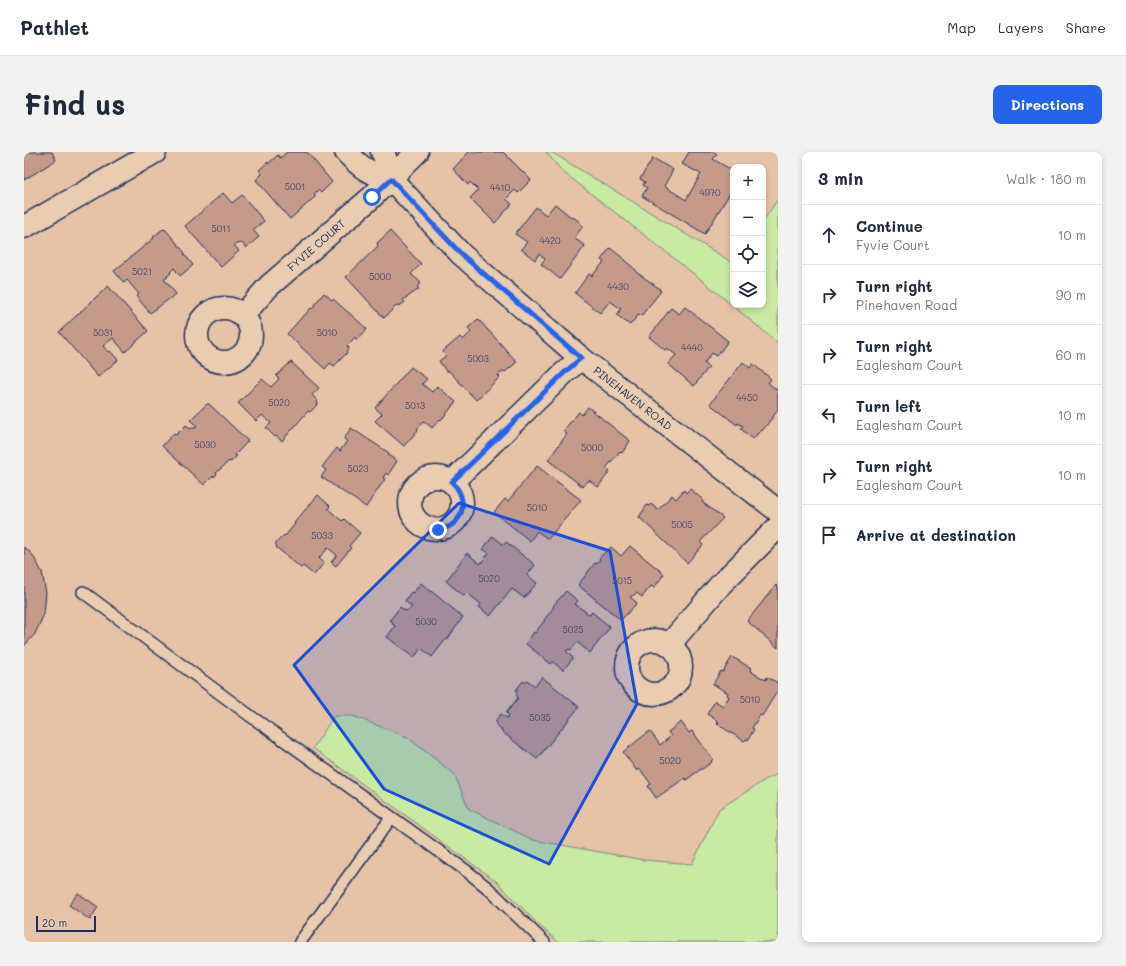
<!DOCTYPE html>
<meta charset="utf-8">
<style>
body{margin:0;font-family:Mali,sans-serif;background:#f2f2f3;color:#1f2937}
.controls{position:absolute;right:12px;top:12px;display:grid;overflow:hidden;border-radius:8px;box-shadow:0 2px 6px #0003}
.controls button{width:36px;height:36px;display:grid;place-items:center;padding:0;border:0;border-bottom:1px solid #e0e1e3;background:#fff;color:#1f2937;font:20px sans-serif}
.scale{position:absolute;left:12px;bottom:10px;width:60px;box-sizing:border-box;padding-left:4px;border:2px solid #1b2f5e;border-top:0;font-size:11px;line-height:14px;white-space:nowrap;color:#1b2f5e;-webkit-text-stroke:3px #eaccb0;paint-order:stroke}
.stop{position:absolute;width:12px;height:12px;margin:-9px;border:3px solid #2563eb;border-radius:50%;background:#fff}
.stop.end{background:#2563eb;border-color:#fff;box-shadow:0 1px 4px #0008}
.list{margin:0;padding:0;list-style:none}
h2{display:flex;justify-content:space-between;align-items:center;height:52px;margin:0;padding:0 16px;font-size:17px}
h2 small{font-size:13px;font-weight:400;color:#747a83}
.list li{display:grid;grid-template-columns:26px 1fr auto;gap:12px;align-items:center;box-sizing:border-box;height:60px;padding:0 16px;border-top:1px solid #e0e1e3}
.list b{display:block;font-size:15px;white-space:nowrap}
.list p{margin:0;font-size:13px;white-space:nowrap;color:#747a83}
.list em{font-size:13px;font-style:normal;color:#747a83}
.icon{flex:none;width:22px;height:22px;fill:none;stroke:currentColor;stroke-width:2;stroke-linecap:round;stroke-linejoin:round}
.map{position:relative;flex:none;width:754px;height:790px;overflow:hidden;border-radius:8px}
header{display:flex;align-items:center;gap:24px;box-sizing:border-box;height:56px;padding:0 20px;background:#fff;border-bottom:1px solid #e0e1e3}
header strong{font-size:19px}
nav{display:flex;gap:22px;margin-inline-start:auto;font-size:14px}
.intro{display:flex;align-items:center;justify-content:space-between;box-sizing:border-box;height:96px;padding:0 24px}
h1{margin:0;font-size:28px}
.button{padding:10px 18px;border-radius:8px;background:#2563eb;color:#fff;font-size:14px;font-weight:700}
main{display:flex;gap:24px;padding:0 24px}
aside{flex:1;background:#fff;border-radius:8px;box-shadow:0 2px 6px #0003}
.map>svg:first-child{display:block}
.green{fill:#c9eaa3;stroke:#728c80}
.building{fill:#c69a8b;stroke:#1b2f5e}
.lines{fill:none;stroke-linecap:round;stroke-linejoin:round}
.service-casing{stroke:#1b2f5e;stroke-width:14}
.minor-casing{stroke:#1b2f5e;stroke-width:25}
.service{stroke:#eaccb0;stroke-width:11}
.minor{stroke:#eaccb0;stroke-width:22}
.route{stroke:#2563eb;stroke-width:5}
.marked{fill:#1d4ed8;fill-opacity:0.2;stroke:#1d4ed8;stroke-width:3;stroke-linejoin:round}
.labels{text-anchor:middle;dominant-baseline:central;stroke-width:3;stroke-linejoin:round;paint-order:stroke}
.number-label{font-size:9px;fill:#464a69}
.street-label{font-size:11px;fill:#1b2f5e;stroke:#eaccb0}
</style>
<header>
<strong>Pathlet</strong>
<nav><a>Map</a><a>Layers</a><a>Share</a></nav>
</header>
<div class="intro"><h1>Find us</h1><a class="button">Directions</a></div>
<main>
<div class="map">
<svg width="754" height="790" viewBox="0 0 754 790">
<rect width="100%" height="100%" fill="#e6c2a7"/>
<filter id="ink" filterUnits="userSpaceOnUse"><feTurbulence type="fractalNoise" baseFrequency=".025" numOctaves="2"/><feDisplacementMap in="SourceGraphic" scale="8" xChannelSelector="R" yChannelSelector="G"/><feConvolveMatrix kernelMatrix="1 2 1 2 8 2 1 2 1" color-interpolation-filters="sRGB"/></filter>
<g filter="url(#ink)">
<g class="green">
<polygon points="522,0 527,0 709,111 709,153 739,153 739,69 754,47 754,191 679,129 538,19"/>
<polygon points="310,564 329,564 383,585 430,622 445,657 509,688 620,708 668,712 695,657 741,628 754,622 754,790 534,790 515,773 472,729 289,596"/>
</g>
<g class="building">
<polygon points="0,0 28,0 32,8 0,28"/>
<polygon points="263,0 283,0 308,30 297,41 294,38 290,42 292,44 266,67 232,28 238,22 235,18 244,10 244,12 254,3 256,6"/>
<polygon points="445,0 479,0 507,28 494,41 491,38 482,47 488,52 471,71 446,46 454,38 446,30 444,33 429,17"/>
<polygon points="665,0 690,0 693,2 689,7 709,19 709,36 681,82 618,44 623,36 619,33 621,30 616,27 629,6 649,18 640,34 662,48 677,22 658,12"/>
<polygon points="199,41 208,51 218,43 240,69 229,78 235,85 222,96 218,91 212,92 210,93 215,99 197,115 161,74"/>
<polygon points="531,52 548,66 549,65 557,71 556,72 559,74 550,86 561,94 536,127 517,112 521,107 515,102 511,108 497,97 503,90 491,82 512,55 522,63"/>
<polygon points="139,77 140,78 141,77 161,101 160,102 169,113 156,124 150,116 146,120 147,121 143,124 144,125 140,127 152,142 126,161 112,144 115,142 103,128 100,131 90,119 130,86 129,85"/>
<polygon points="366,79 397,112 387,122 397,131 393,135 395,137 379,148 381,150 375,154 374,153 371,155 360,166 322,125 354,94 353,91"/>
<polygon points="586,96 600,107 600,108 613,119 612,120 636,137 635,138 637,139 617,164 615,162 606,173 593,163 597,157 586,149 576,161 551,141 565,122 568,124 580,110 577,108"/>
<polygon points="84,134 124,179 101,200 89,186 79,194 84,200 86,199 94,208 74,225 35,180"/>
<polygon points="300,141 308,148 309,147 343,177 333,188 331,185 323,194 325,196 322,202 310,214 306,211 301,217 263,182 279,164 280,164 287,156 288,157 291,154 290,153"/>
<polygon points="661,155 704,189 693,204 688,201 680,211 685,215 670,234 644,212 652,203 643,196 641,198 625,185 647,156 655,162"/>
<polygon points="454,167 493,210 481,220 480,219 474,223 476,225 452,248 425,219 422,219 415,209 422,204 418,200 436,185 439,188 447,180 444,176"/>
<polygon points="267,210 295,236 288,243 294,249 293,250 294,252 286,260 284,259 258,289 252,284 251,285 242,276 247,271 238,263 232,269 214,251 238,227 247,235 255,227 252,224"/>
<polygon points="719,210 726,216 729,212 747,227 744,231 753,238 754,237 754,258 738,279 737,278 729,287 717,277 719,274 714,271 713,273 686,252"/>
<polygon points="387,215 403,227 398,232 408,240 413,234 432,250 417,268 416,267 408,276 400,269 393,277 394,278 380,294 351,269 358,262 351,256"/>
<polygon points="183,252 185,252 224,289 211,303 213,304 207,310 205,309 192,321 193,322 190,325 189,324 180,333 138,294 150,281 152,283 162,273 166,277 168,276 172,276 173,274 166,268"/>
<polygon points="564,255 606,289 598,301 596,299 582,316 586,319 574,335 565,328 559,335 524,308 543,282 539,279 555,260 558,263"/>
<polygon points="327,276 365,301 364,303 373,309 364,323 362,321 359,326 361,327 342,355 297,325 302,318 298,315 313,296 316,299 323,289 320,287"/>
<polygon points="513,314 557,348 524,387 513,379 506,389 470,360 481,347 484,349"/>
<polygon points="666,337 679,348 678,350 699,366 676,390 679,393 663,411 615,365 623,353 625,354 627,352 634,358 648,343 652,347 660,338 662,341"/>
<polygon points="294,343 306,354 304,357 318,369 320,367 336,381 325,394 327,396 312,414 307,410 313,403 304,396 295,406 300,411 290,423 279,414 277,416 252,395 253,394 251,392 260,383 261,384 271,372 270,371"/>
<polygon points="469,384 480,393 482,390 511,413 503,423 513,431 500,446 488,437 466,464 455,455 457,452 443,441 440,444 422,429 443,401 456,412 465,401 459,397"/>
<polygon points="606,394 640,422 630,436 627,434 618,445 613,441 606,445 613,451 597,468 554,433 571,411 572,412 576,407 575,406 587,395 597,404"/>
<polygon points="0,395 8,402 18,420 22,441 20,462 11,482 0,494"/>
<polygon points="397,431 439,465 423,488 422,487 408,505 397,496 390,506 363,485 371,474 368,472 369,470 366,468 376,455 381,459 386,457 388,455 381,449 387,440 389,441"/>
<polygon points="752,433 754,435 754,496 723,469"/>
<polygon points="542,439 554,449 551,452 566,463 568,460 586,475 566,501 553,490 547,498 545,497 542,499 549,506 539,518 529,510 527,512 502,492 510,480 511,481 521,468 520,468 530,455 529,454"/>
<polygon points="708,505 727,516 726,519 742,528 743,525 754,531 754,538 738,564 736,563 728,576 730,577 724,588 722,587 720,589 693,572 695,570 683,562 691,549 699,554 705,545 703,543 704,541 689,532 697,519 699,520"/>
<polygon points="518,525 555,555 513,607 477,579 478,578 472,573 473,571 471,569 477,562 483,566 485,563 482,561 494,546 492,542 494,539 492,538 499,529 501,531 503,528 511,534"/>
<polygon points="657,570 665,581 668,579 689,607 687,609 688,610 678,617 677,617 662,628 661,626 632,646 624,634 627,632 616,617 613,619 599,600 626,579 636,593 647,584 644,580"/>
<polygon points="54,741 74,755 66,768 45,753"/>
</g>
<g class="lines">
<defs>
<g id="service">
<polyline points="59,440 225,563 444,720 465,737 520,790"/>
<polyline points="276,790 367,666"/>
</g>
<g id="minor">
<path d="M322,0C339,18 344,20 367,27"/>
<polyline points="358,0 361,5 367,27 437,102 454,117 557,206 754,359"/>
<polyline points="0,75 131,0"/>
<circle cx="200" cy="183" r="27"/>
<polyline points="219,163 245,134 348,45 393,0"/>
<circle cx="412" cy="351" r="26"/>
<polyline points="428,330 540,221 557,206"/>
<circle cx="630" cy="515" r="27"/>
<polyline points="645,493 697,432 754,375"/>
</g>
</defs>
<use href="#service" class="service-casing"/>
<use href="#minor" class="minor-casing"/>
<use href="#service" class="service"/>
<use href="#minor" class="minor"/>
</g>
</g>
<g class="lines" filter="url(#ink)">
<path class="route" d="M348,45L367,27L437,102L557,206L540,221L428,330C446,348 440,374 414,378"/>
</g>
<path class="marked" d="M435,351L586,399L613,552L525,712L360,637L270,513Z"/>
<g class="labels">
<g class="number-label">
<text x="271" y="34">5001</text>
<text x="476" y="35">4410</text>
<text x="686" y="40">4970</text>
<text x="197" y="76">5011</text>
<text x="526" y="88">4420</text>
<text x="118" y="119">5021</text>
<text x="356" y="124">5000</text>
<text x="594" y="134">4430</text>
<text x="79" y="180">5031</text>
<text x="303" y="180">5010</text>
<text x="668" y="195">4440</text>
<text x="454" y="206">5003</text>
<text x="723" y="245">4450</text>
<text x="255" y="250">5020</text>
<text x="391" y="253">5013</text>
<text x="181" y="292">5030</text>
<text x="568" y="295">5000</text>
<text x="334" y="316">5023</text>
<text x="513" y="355">5010</text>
<text x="658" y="372">5005</text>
<text x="298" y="383">5033</text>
<text x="465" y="426">5020</text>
<text x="598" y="428">5015</text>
<text x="402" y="469">5030</text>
<text x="549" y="477">5025</text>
<text x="726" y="547">5010</text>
<text x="516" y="565">5035</text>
<text x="646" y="608">5020</text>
</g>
<g class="street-label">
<text transform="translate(292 93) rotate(-41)">FYVIE COURT</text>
<text transform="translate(609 246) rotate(38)">PINEHAVEN ROAD</text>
</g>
</g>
</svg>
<div class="controls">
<button>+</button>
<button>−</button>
<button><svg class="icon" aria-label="locate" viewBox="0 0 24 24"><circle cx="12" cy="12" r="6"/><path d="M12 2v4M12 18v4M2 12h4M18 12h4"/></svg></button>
<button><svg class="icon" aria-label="layers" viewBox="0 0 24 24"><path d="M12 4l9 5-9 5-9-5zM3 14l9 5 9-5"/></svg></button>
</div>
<div class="scale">20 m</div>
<div class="stop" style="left:348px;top:45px"></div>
<div class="stop end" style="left:414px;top:378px"></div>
</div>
<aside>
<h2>3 min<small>Walk · 180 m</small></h2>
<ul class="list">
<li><svg class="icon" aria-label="ahead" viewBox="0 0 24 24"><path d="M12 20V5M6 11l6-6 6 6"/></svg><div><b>Continue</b><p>Fyvie Court</p></div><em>10 m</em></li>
<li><svg class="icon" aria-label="right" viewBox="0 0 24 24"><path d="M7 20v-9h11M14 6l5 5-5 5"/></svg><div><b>Turn right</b><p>Pinehaven Road</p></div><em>90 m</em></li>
<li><svg class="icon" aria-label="right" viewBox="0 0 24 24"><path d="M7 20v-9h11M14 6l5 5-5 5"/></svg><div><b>Turn right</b><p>Eaglesham Court</p></div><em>60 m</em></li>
<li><svg class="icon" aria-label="left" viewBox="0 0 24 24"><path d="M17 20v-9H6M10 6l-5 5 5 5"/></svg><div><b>Turn left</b><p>Eaglesham Court</p></div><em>10 m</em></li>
<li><svg class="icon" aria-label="right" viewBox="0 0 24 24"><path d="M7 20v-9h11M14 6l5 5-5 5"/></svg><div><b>Turn right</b><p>Eaglesham Court</p></div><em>10 m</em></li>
<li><svg class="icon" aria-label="arrive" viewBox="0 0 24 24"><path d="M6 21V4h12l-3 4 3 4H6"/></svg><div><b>Arrive at destination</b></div></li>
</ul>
</aside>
</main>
